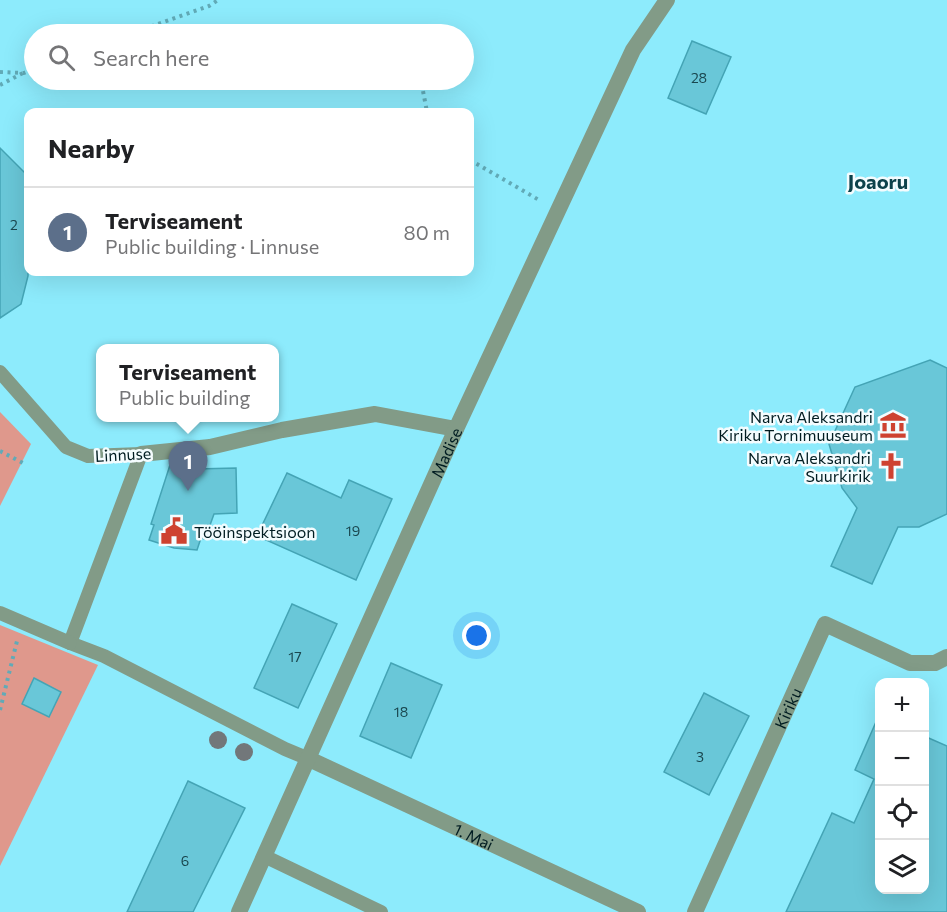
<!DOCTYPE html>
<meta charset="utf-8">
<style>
body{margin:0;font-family:Commissioner,sans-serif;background:#f6f6f6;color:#202124}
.controls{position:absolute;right:18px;bottom:18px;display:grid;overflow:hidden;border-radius:12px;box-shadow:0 6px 24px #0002}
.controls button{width:54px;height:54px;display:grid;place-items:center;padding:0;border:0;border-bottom:2px solid #e0e0e0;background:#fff;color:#202124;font:30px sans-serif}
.you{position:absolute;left:477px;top:636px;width:21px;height:21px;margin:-15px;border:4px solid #fff;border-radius:50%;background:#1a73e8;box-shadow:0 0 0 9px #1a73e833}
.badge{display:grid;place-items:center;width:39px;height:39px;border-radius:50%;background:#0b8043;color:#fff;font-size:20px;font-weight:700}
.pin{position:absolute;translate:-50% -50px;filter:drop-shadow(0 2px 3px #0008)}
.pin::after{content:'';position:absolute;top:32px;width:21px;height:18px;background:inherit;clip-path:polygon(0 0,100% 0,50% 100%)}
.popup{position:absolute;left:96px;top:344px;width:183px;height:78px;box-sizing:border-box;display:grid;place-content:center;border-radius:12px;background:#fff;filter:drop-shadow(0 2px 4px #0005);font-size:20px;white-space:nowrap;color:#757577}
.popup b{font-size:22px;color:#202124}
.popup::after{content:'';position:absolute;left:50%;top:100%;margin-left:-12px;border:12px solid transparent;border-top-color:#fff}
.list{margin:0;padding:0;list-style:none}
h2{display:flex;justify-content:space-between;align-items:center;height:78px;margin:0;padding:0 24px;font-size:26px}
h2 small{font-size:20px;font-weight:400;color:#757577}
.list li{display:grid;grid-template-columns:39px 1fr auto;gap:18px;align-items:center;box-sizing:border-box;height:90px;padding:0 24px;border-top:2px solid #e0e0e0}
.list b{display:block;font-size:22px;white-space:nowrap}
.list p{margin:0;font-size:20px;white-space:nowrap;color:#757577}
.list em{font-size:20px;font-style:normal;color:#757577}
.icon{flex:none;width:33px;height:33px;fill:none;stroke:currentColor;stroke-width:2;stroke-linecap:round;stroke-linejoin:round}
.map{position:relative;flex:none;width:947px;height:912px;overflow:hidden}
.search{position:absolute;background:#fff;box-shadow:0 6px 24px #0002;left:24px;top:24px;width:450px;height:66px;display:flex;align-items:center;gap:15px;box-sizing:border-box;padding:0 21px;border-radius:33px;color:#757577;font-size:22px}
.panel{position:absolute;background:#fff;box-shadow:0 6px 24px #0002;left:24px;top:108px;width:450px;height:168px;border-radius:12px}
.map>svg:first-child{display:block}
.green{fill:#df988c}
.building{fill:#69c7d8;stroke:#44a4b5;stroke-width:1.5}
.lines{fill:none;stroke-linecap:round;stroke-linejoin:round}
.path{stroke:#61aab7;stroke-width:4;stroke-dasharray:3 4.5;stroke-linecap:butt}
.service{stroke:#829b87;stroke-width:14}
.minor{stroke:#829b87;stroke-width:16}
.tertiary{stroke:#829b87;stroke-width:16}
.tree{fill:#72777a}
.labels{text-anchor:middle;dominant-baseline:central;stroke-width:5;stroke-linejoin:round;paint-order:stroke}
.number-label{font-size:14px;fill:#1a474f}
.poi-label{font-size:16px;fill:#001c21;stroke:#f4fcfe;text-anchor:end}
.street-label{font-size:16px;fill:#001c21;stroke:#f4fcfe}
.quarter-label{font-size:20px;font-weight:bold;fill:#0c424b;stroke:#f4fcfe}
</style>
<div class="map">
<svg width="947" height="912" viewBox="0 0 947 912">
<rect width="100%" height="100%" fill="#8debfc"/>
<g class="green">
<polygon points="0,412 31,444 0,506"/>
<polygon points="0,625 98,665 0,866"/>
</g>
<g class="building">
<polygon points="692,41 731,57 706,114 668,98"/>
<polygon points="0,148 28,176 28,276 21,304 0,318"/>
<polygon points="930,360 947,368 947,514 919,527 898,527 872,584 831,566 857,508 842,488 829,444 855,387"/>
<polygon points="174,462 195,469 236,468 237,513 214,514 205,539 201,538 197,550 174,548 149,540 154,525 151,524 170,465 173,466"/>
<polygon points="287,473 341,498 349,480 392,499 356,580 257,536"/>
<polygon points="292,604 337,624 298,708 254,688"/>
<polygon points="391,663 442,685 411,758 360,736"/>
<polygon points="34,678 61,692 49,717 22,704"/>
<polygon points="704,693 749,716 709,795 664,772"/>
<polygon points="879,715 879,890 924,890 924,736 947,746 947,912 786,912 832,813 854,823 874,779 855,770"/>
<polygon points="188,781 245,808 193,912 127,912"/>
</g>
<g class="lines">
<g class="path">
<polyline points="130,34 209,6 218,0"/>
<polyline points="0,72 24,73 34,69"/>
<polyline points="413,80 423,91 427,112"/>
<polyline points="0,85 23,73"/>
<polyline points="470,160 539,200"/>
<polyline points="0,451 23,463"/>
<polyline points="0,710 17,641"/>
</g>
<g class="service">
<polyline points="0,372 66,447 88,456 141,454 70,643 104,656 285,749 309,759"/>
<polyline points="0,613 70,643"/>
<polyline points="264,856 381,912"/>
</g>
<g class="minor">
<polyline points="141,454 210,447 282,430 375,414 456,429"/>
<path id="s1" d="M309,759L638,912"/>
<path id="s2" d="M695,912L825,624L910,663H935L947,657"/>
</g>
<path class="tertiary" id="s3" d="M239,912L456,429L633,50L667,0"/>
</g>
<g class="tree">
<circle cx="218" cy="740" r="9"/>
<circle cx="244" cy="752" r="9"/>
</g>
<defs>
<symbol id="museum-bare" viewBox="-9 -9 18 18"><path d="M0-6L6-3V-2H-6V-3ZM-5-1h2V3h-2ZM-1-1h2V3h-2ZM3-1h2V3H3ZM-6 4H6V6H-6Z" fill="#ce4230" stroke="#f4fcfe" stroke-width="2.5" paint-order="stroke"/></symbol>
<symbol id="church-bare" viewBox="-9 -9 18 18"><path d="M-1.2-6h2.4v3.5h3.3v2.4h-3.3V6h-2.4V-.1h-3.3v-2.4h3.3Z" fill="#ce4230" stroke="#f4fcfe" stroke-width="2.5" paint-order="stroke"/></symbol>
<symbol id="civic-bare" viewBox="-9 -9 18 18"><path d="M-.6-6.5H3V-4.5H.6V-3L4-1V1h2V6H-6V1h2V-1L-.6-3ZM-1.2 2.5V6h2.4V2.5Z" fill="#ce4230" stroke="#f4fcfe" stroke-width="2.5" paint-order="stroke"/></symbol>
</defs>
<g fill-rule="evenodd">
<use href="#museum-bare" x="874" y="406" width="38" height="38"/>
<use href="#church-bare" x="872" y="447" width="38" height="38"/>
<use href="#civic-bare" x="155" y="512" width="38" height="38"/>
</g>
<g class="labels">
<g class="number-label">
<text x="699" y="77">28</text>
<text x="14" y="224">2</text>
<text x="353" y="530">19</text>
<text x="295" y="656">17</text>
<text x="401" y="711">18</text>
<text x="700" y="756">3</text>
<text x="185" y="860">6</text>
</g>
<g class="poi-label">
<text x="873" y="416">Narva Aleksandri<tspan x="873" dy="18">Kiriku Tornimuuseum</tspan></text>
<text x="871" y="457">Narva Aleksandri<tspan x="871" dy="18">Suurkirik</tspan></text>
<text x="194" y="531" text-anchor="start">Tööinspektsioon</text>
</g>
<g class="street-label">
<text stroke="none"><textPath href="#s3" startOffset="504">Madise</textPath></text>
<text transform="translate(123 454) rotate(-3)">Linnuse</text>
<text stroke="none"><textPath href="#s2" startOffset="224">Kiriku</textPath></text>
<text stroke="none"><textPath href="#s1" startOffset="182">1. Mai</textPath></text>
</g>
<g class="quarter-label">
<text x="878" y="181">Joaoru</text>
</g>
</g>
</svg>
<div class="controls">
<button>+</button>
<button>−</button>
<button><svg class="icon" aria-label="locate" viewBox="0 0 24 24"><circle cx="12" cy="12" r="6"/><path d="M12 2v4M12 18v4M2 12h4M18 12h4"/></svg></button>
<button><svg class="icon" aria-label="layers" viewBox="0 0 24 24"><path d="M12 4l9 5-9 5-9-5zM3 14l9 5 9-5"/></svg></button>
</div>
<div class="you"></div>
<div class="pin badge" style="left:188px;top:491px;background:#5c6f8a">1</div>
<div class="popup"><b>Terviseament</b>Public building</div>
<div class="search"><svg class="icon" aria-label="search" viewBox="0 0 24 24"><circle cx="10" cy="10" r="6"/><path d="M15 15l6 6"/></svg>Search here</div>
<section class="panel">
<h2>Nearby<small></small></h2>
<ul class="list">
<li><span class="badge" style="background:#5c6f8a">1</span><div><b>Terviseament</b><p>Public building · Linnuse</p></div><em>80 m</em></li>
</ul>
</section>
</div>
